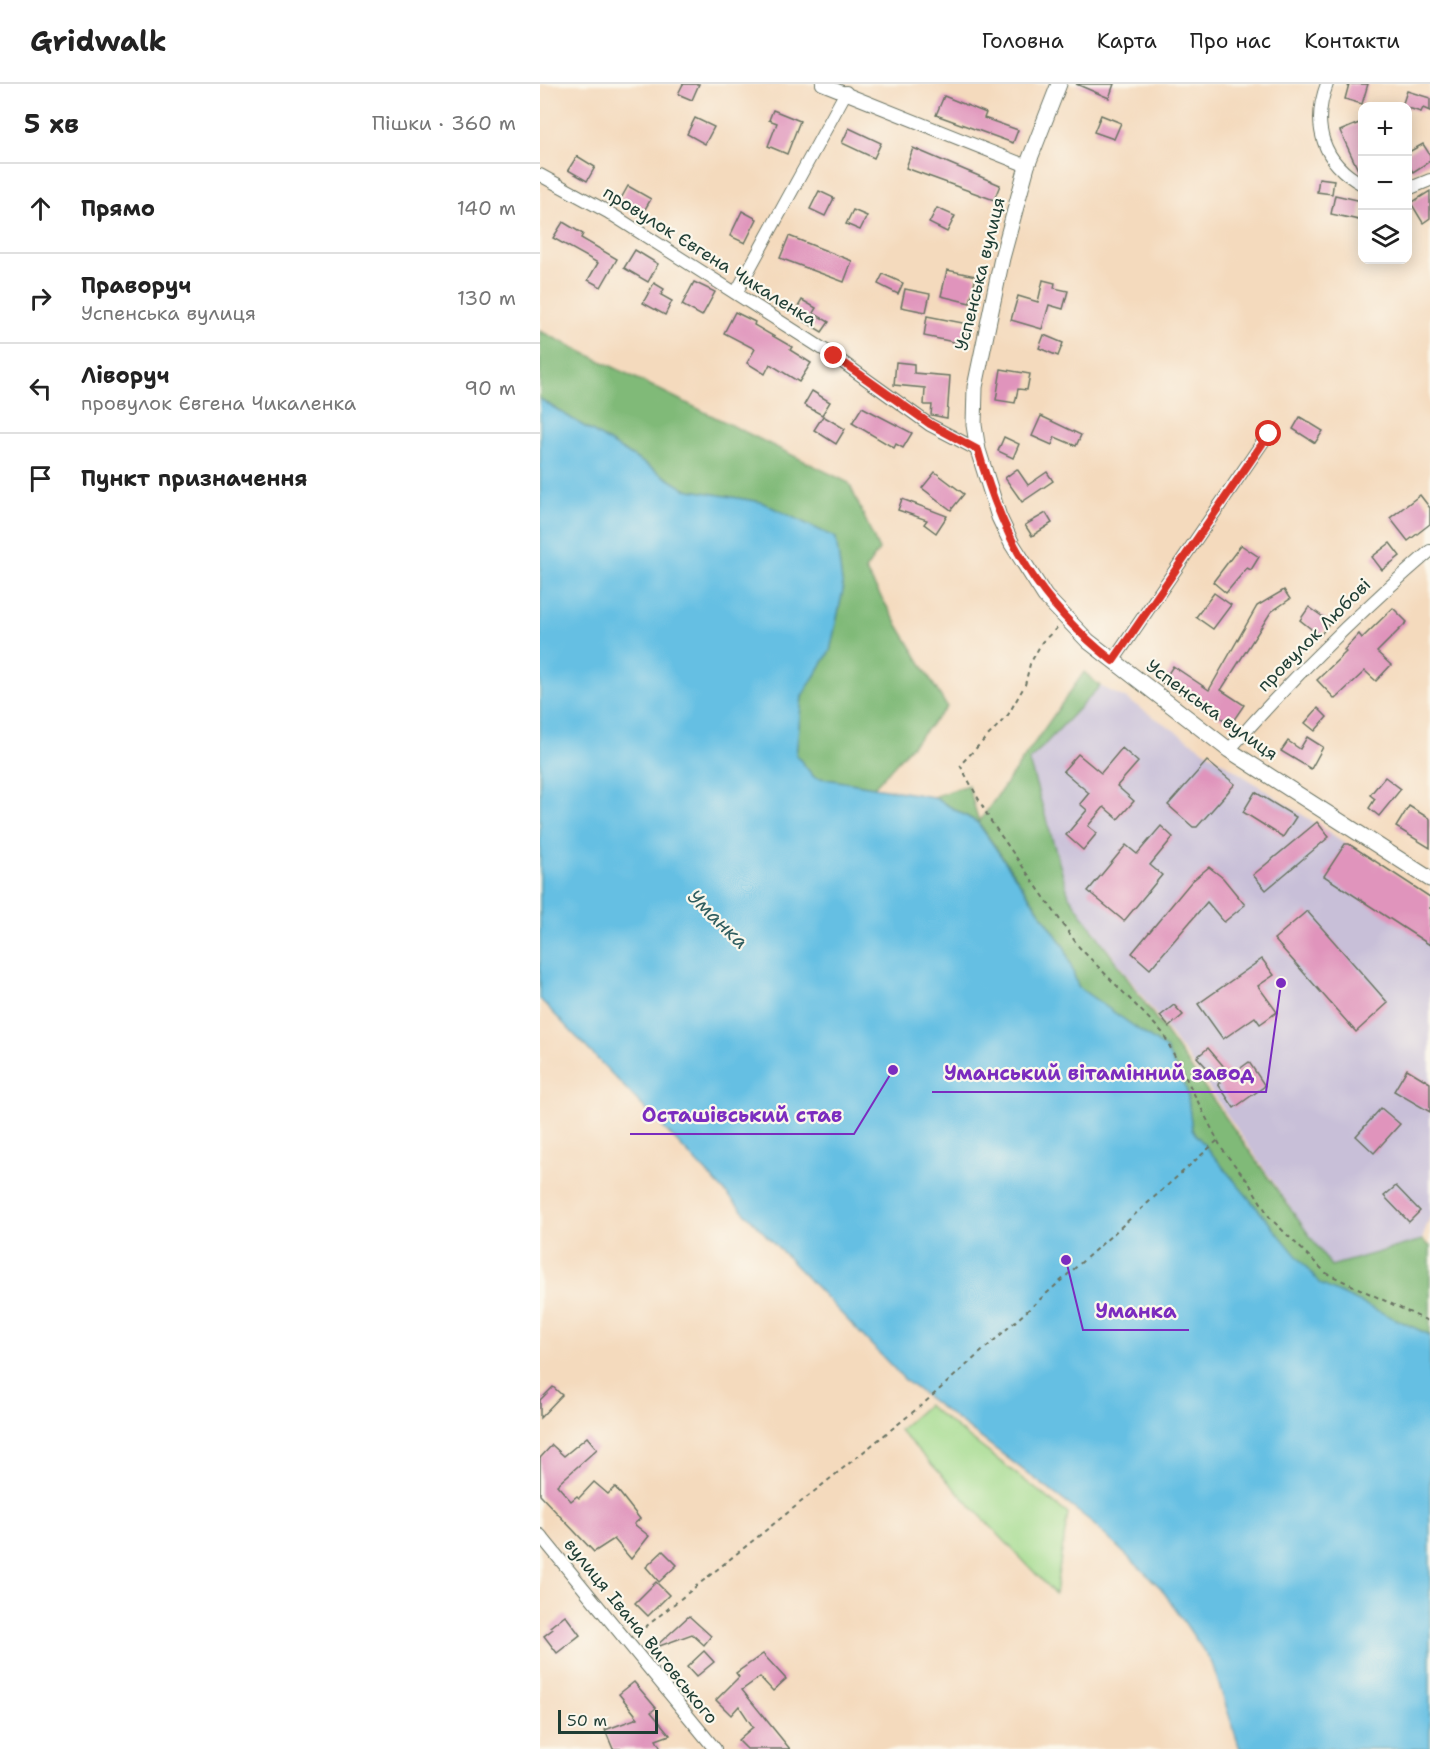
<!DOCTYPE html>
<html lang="uk">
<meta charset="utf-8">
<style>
body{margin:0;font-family:"Shantell Sans",sans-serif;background:#f2f2f2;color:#222}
.controls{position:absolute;right:18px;top:18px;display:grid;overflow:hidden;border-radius:12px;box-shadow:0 3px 15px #0003}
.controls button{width:54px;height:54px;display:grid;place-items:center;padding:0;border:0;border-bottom:2px solid #e0e0e0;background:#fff;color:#222;font:30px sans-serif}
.scale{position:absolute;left:18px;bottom:15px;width:100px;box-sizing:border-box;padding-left:6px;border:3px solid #1f3d34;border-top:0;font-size:16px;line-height:21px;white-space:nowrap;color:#1f3d34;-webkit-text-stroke:4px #fbf7ec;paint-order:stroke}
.stop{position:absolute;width:18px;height:18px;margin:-14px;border:4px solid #d93025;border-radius:50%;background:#fff}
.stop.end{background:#d93025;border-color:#fff;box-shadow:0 2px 6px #0008}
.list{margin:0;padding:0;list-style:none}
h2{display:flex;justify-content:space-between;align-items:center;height:78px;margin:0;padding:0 24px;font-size:26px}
h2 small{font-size:20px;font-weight:400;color:#767676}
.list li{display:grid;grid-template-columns:39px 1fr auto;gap:18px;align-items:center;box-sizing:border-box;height:90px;padding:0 24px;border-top:2px solid #e0e0e0}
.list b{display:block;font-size:22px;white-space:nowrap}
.list p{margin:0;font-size:20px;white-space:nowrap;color:#767676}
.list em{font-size:20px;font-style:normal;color:#767676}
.icon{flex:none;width:33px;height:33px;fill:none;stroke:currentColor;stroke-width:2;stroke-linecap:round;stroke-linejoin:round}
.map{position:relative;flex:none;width:890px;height:1665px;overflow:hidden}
header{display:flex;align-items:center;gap:36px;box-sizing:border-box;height:84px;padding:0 30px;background:#fff;border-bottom:2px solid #e0e0e0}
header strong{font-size:28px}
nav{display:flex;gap:33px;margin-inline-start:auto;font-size:21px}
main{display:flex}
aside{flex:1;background:#fff}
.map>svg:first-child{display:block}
.industrial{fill:#c8bfd8}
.green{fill:#a1da8c;stroke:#608c60;stroke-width:1.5}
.forest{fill:#80ba78;stroke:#507c56;stroke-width:1.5}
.water{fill:#65bfe3;stroke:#427e8c;stroke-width:1.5}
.building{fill:#e094bc}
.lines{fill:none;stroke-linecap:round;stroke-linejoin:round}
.minor-casing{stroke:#6a7464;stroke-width:14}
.tertiary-casing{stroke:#6a7464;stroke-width:17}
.path{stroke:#6a7464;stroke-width:2;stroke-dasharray:4.5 4.5;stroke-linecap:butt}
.minor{stroke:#fff;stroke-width:12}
.tertiary{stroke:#fff;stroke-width:15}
.route{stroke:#d93025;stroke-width:8}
.labels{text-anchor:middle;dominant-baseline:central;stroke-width:4.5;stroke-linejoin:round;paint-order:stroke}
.street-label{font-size:18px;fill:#1f3d34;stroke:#fbf7ec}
.water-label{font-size:20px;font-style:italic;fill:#305e60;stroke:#fbf7ec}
.leader{fill:none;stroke:#7b2cbf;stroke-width:2}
.callout-dot{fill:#7b2cbf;stroke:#fbf7ec;stroke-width:2}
.callout-label{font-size:20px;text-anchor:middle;font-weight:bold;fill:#7b2cbf;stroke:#fbf7ec;stroke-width:4.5;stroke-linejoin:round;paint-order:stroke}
</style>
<header>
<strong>Gridwalk</strong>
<nav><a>Головна</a><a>Карта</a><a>Про нас</a><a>Контакти</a></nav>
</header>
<main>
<aside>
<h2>5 хв<small>Пішки · 360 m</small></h2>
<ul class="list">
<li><svg class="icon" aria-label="ahead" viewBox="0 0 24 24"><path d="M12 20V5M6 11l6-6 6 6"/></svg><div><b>Прямо</b></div><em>140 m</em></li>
<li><svg class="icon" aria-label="right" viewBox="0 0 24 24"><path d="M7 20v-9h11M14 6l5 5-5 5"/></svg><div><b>Праворуч</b><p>Успенська вулиця</p></div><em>130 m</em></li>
<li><svg class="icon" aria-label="left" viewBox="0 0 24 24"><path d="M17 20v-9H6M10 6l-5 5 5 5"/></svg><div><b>Ліворуч</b><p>провулок Євгена Чикаленка</p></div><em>90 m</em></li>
<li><svg class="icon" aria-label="arrive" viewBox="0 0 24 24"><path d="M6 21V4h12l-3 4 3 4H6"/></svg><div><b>Пункт призначення</b></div></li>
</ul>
</aside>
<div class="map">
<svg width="890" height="1665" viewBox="0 0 890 1665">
<rect width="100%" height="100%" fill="#fbf7ec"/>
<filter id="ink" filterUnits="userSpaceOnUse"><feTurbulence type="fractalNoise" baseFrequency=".0167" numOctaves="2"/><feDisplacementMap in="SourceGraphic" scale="12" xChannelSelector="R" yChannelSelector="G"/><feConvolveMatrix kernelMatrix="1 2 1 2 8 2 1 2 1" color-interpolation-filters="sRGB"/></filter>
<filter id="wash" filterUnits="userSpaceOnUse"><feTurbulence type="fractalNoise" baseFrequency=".008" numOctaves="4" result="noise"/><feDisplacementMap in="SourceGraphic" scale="24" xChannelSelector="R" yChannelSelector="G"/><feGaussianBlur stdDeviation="1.35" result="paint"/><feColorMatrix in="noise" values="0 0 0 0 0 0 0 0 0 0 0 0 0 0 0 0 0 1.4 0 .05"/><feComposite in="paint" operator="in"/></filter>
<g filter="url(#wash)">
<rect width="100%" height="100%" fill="#f4dabd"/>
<polygon class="industrial" points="560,602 585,614 890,815 890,1132 882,1156 791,1182 655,984 529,812 489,677"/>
<polygon class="green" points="387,1321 528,1430 515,1510 359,1346"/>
<g class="forest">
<polygon points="0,247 309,399 339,466 325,486 407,623 334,703 274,693 256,671 262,612 290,567 303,506 296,454 221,418 145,405 0,315"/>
<polygon points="544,588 560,602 489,677 529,812 791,1182 882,1156 890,1162 890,1251 780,1201 652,1046 647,1007 626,965 538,903 525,864 439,739 393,713 428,701 439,738"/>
</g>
<polygon class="water" points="0,315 145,405 221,418 296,454 303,506 290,567 262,612 256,671 274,693 393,713 438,739 525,864 538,903 626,965 647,1007 652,1046 780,1200 890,1251 890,1665 700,1665 672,1579 621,1504 548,1435 366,1297 0,915"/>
<g id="blocks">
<g class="building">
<polygon points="143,0 159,0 152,16 138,10"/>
<polygon points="536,0 574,0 569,14"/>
<polygon points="809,0 828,0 822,20 805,15"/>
<polygon points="867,7 890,14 890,27 883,24 881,28 862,22"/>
<polygon points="404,12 446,29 444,34 478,46 473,59 396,31"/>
<polygon points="233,26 260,37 247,70 228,62 237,39 229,36"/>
<polygon points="561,31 581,39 574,55 554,48"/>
<polygon points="155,34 174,43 165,60 147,50"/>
<polygon points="819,39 822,47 822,91 819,88 800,47"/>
<polygon points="309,44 341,59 334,74 302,59"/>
<polygon points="883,60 890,71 890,77 873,88 867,79 867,69"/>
<polygon points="373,64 460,101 454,116 366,84"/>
<polygon points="37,72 55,83 47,97 28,86"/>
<polygon points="779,94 794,96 792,110 777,108"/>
<polygon points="88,102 111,115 101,132 78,120"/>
<polygon points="279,107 294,114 285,132 270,125"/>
<polygon points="890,107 890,134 883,139 871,119"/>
<polygon points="795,111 822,117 819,136 791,130"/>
<polygon points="397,124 415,132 407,148 389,139"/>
<polygon points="313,126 327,132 320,146 306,140"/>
<polygon points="202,127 217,135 205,159 190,152"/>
<polygon points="23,138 43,150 41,154 77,175 61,203 48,196 58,179 13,154"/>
<polygon points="249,152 312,177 304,198 240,174"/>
<polygon points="95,166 118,180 108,198 84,184"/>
<polygon points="407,186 436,192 430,219 401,212"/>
<polygon points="343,190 363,199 358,210 338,200"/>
<polygon points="503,196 515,199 514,204 528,207 523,225 509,221 502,245 471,236 478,212 498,218"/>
<polygon points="154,198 175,208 162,232 142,221"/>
<polygon points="114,199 124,205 121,211 132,217 125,231 103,219"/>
<polygon points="365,205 390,210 386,228 361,223"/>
<polygon points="262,216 276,224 273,229 289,238 282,248 259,234 261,231 255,228"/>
<polygon points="195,228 215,238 214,241 252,263 250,266 271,279 259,298 230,280 225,290 207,279 215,265 184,249"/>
<polygon points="387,232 428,240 424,260 384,252"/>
<polygon points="504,251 523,259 518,272 499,264"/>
<polygon points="356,278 374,280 374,289 410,292 407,334 391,331 392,321 384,321 385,304 354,301"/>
<polygon points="461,285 490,290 487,306 478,305 475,319 456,316"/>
<polygon points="272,307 290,318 282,331 264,321"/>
<polygon points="322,323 372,349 363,364 356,360 354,364 312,339"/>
<polygon points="283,332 305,345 296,360 274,346"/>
<polygon points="501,332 541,351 536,362 515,353 512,361 492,352"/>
<polygon points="760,333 783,347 775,359 753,345"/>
<polygon points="464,353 479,360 473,374 458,367"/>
<polygon points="477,385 488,401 507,388 513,397 482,418 465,394"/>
<polygon points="395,388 424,410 411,426 382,404"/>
<polygon points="880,411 890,424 890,440 868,457 850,434"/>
<polygon points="362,415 407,432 396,449 384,440 387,436 358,426"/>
<polygon points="506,429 512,439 492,452 485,441"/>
<polygon points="850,459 860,472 842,486 832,473"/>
<polygon points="701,461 719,473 711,486 707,484 686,509 673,498"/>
<polygon points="744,506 750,515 731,528 681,606 704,621 691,640 622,599 633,582 669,606 717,522"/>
<polygon points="674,509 691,521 673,545 656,533"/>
<polygon points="769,523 790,538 780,552 760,536"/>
<polygon points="853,524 867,538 837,568 851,581 836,597 825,587 795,615 777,596 806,568 804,566 819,550 822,554"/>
<polygon points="778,624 787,633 775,647 765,639"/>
<polygon points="767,653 783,663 771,685 741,667 748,657 760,665"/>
<polygon points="582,664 598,678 577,702 594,717 578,735 564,723 548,742 557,749 543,766 526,751 547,726 540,720 549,709 523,687 538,670 561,689"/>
<polygon points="667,677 695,700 657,743 653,743 628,721"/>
<polygon points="845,693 861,705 839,732 829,724 835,715 830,711"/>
<polygon points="715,708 756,733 743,753 703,728"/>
<polygon points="869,722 890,735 890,764 856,743"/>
<polygon points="777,738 789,753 726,806 713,791"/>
<polygon points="621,742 633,753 610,781 622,791 584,837 548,807 586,761 597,770"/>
<polygon points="805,760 809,760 890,813 890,861 784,792"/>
<polygon points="669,783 683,794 705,821 684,838 667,818 610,885 592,869 651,798"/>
<polygon points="767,827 848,919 816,948 734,855"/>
<polygon points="722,875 734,891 718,902 737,928 720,940 715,933 683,955 658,920"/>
<polygon points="634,921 643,931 629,943 620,932"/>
<polygon points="668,964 691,991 709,978 725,1002 694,1024 678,1000 680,998 657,973"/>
<polygon points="867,985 890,999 890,1028 854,1007"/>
<polygon points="841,1024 860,1040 834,1069 816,1052"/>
<polygon points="856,1102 880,1127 869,1138 844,1112"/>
<polygon points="13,1303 22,1311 0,1334 0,1316"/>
<polygon points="47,1353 57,1365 17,1401 31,1417 37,1412 39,1414 54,1398 68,1410 75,1403 100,1435 94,1440 109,1452 91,1475 74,1455 54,1468 0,1411 0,1374 12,1361 24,1372"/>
<polygon points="123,1467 137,1481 119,1498 106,1483"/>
<polygon points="116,1498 129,1511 108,1532 95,1519"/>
<polygon points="25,1531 40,1551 17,1569 4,1552 13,1545 10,1543"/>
<polygon points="149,1532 171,1552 164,1561 152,1550 114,1564"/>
<polygon points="164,1567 174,1578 156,1593 147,1583"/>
<polygon points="223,1570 246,1595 233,1607 220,1593 202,1606 250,1665 207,1665 198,1656 213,1643 199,1622 191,1631 176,1616 199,1593 196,1589"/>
<polygon points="94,1598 116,1624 111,1628 130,1651 116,1656 121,1665 73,1665 65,1646 98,1634 79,1610"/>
</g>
</g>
</g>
<g filter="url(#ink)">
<use href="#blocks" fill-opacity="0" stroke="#6a7464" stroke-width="1.5"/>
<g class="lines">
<defs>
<g id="minor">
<polyline points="282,0 487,82"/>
<path d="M787,0C771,42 783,79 822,100"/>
<polyline points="0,91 68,128 294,272 390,341 438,366"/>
<polyline points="868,105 890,96"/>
<polyline points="196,209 306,8"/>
<polyline points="573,577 729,349"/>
<path d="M689,666C752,594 818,529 890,467"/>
<polyline points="0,1451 175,1665"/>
</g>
<polyline id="tertiary" points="519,0 487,82 462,174 435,303 434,341 438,366 459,433 472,460 505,512 548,557 689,666 890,795"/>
</defs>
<use href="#minor" class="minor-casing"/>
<use href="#tertiary" class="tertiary-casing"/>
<g class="path">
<polyline points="517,544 502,558 490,580 485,601 468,631 420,681 450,736 539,863 623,949 682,1065 709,1099 730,1134 786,1189 890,1238"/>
<polyline points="98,1549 383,1320 678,1056"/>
</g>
<use href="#minor" class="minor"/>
<use href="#tertiary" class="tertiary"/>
</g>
</g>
<g class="lines" filter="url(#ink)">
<path class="route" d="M294,272L390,340L438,366C464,457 498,518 573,577L729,350"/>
</g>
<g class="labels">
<g class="street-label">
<text transform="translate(170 172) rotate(32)">провулок Євгена Чикаленка</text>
<text transform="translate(440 190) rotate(-76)">Успенська вулиця</text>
<text transform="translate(774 551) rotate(-45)">провулок Любові</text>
<text transform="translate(672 626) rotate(36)">Успенська вулиця</text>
<text transform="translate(101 1547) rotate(51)">вулиця Івана Виговського</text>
</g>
<g class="water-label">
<text transform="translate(178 835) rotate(44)">Уманка</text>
</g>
</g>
<path class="leader" d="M741 899L726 1008H392M353 986L314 1050H90M526 1176L543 1246H649"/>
<g class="callout-dot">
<circle cx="741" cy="899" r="6"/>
<circle cx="353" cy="986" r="6"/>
<circle cx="526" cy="1176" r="6"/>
</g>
<g class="callout-label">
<text x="559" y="996">Уманський вітамінний завод</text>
<text x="202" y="1038">Осташівський став</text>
<text x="596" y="1234">Уманка</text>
</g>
</svg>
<div class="controls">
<button>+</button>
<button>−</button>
<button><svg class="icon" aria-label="layers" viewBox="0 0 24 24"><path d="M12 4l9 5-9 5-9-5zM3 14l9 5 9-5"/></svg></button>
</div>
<div class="scale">50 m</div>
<div class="stop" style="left:729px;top:350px"></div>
<div class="stop end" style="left:294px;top:272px"></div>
</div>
</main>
